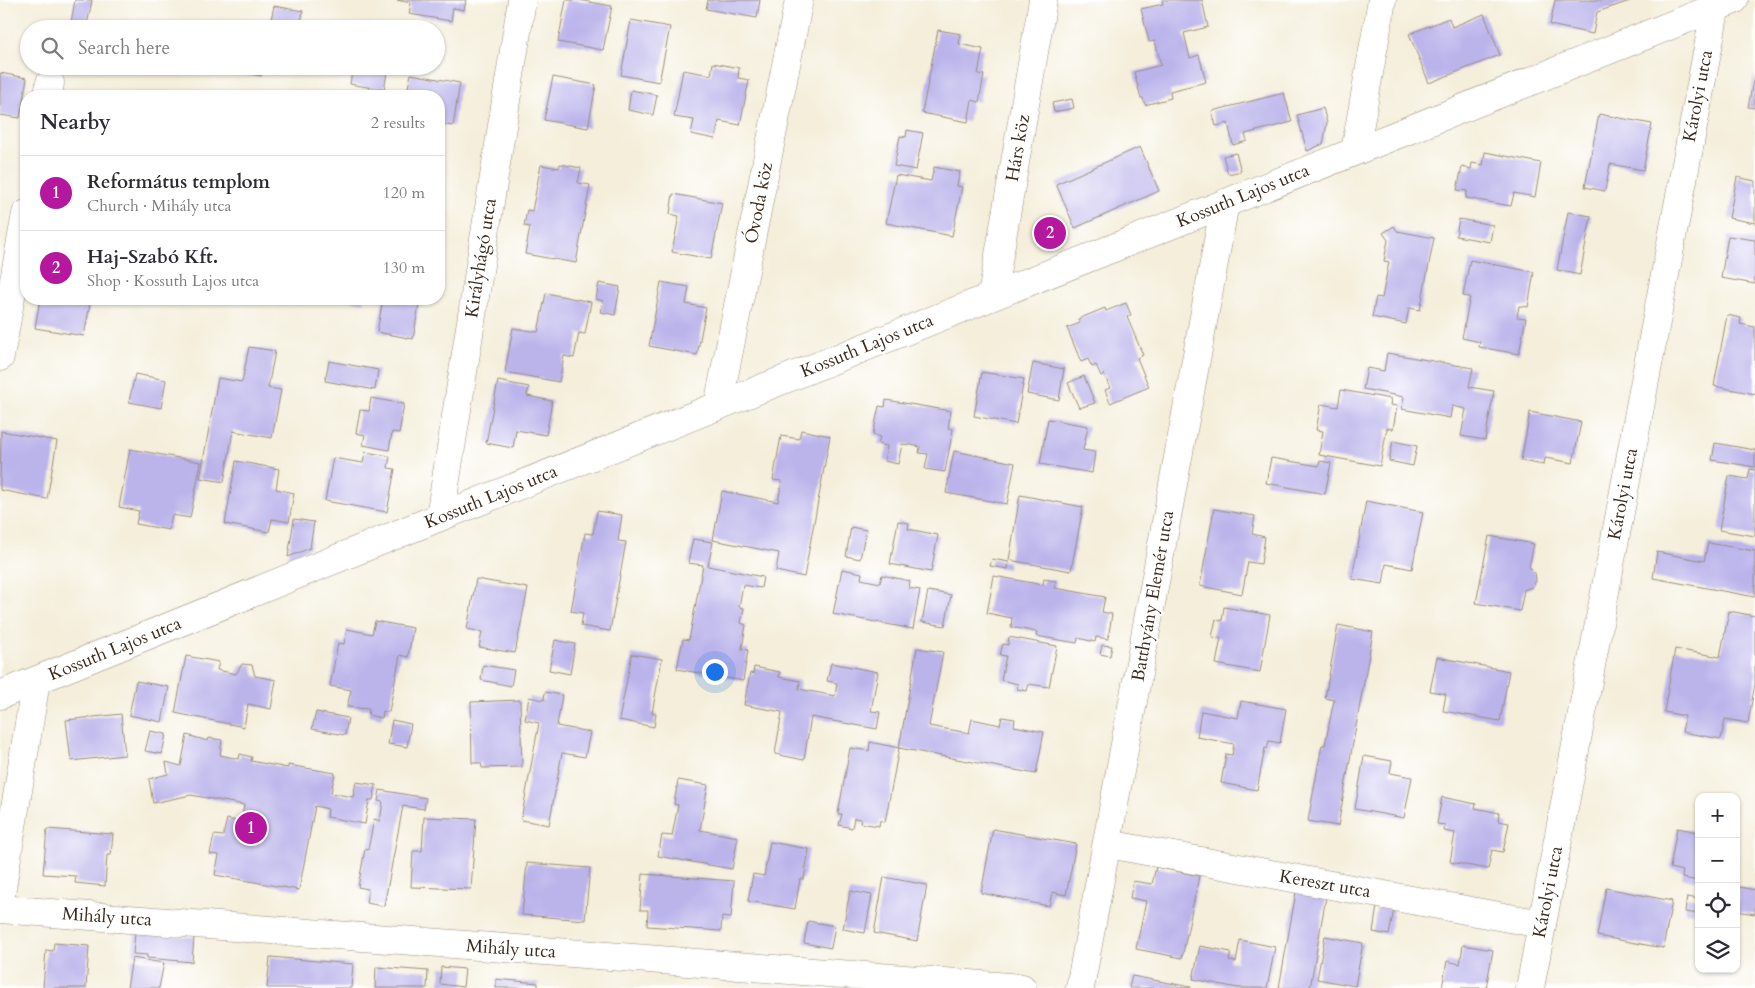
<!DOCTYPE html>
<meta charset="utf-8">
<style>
body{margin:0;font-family:Cardo,serif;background:#f2f2f3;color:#2b2b33}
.controls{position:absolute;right:15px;bottom:15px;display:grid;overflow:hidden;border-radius:10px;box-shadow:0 1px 4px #0004}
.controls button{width:45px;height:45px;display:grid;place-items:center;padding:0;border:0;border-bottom:1px solid #e1e1e2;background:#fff;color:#2b2b33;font:25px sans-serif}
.you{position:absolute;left:714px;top:671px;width:18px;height:18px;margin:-12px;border:4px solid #fff;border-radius:50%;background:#1a73e8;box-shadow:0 0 0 8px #1a73e833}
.badge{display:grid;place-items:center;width:32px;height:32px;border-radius:50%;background:#b5179e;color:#fff;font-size:16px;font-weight:700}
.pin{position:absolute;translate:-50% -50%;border:2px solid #fff;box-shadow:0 1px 5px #0006}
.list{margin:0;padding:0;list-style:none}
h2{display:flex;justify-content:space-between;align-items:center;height:65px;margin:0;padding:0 20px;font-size:21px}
h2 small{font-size:16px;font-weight:400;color:#7c7c81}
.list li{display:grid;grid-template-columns:32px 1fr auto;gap:15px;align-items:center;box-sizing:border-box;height:75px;padding:0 20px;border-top:1px solid #e1e1e2}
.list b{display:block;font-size:19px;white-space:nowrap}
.list p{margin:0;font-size:16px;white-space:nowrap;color:#7c7c81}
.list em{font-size:16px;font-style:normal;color:#7c7c81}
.icon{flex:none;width:28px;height:28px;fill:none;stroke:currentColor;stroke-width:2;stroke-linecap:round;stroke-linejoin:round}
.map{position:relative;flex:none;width:1755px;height:988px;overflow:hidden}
.search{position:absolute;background:#fff;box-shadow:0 1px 4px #0004;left:20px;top:20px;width:425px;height:55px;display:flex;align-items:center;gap:12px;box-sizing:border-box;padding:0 18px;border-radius:28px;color:#7c7c81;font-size:19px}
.panel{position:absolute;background:#fff;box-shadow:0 1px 4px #0004;left:20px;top:90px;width:425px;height:215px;border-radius:20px}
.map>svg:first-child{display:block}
.building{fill:#bbb4eb}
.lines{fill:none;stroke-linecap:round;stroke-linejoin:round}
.minor-casing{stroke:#988c7c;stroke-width:29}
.minor{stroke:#fff;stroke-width:28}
.labels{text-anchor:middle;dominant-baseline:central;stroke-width:4.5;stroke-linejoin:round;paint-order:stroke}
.street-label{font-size:18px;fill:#3b2a1e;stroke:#fff}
</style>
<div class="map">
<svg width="1755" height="988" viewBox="0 0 1755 988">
<rect width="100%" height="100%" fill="#fff"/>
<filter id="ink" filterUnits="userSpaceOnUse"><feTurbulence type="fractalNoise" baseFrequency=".02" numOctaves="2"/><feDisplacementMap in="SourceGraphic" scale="10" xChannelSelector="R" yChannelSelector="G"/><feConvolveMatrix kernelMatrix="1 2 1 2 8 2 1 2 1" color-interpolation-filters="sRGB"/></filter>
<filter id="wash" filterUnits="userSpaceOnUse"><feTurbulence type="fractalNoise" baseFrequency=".0096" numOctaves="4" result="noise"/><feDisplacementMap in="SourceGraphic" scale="20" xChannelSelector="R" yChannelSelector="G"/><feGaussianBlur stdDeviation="1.12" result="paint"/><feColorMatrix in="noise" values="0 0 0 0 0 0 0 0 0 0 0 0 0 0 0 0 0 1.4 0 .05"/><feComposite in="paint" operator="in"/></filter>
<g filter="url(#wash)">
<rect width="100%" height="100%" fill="#f4eeda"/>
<g id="blocks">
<g class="building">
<polygon points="75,0 92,0 87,25 71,22"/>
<polygon points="397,0 466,0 464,10 453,8 451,21 409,14 411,3"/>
<polygon points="566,0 578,0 612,6 603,50 558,42"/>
<polygon points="708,0 760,0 757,18 706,9"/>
<polygon points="1162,0 1202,0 1208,27 1184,33 1190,58 1199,55 1206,82 1170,91 1171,98 1145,105 1143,98 1141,98 1134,72 1161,65 1155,41 1149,42 1141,9 1163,4"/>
<polygon points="1555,0 1633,0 1597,12 1593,34 1550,25"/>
<polygon points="274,6 303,11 300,29 269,29"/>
<polygon points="1484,14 1500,55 1429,83 1409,34 1449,18 1452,27"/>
<polygon points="631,20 670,27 659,82 621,75"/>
<polygon points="938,30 961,34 959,44 983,49 978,74 984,75 979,102 972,100 968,122 922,113"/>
<polygon points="713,63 739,68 738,78 749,80 740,125 719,121 715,139 691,134 694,120 674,117 683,70 711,75"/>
<polygon points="233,66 263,66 261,76 232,71"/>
<polygon points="353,66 387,73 384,90 350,84"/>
<polygon points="0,73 27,78 20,118 0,115"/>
<polygon points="411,74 460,83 453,126 439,124 439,96 406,96"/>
<polygon points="1754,76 1755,76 1755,108 1748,107"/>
<polygon points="553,77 596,85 588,128 544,120"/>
<polygon points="631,90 657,95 653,115 628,110"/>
<polygon points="1284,93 1292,122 1245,134 1247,141 1233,145 1228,123 1216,126 1212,111"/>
<polygon points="1072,99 1074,108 1054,112 1052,103"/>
<polygon points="1323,108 1327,123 1323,144 1307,151 1297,115"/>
<polygon points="1599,114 1652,124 1643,170 1610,164 1605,191 1585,187"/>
<polygon points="907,130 923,133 916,170 894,166 900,136 906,137"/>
<polygon points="1140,147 1159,191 1075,228 1056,184"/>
<polygon points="1485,152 1541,163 1535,197 1514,193 1511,206 1466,198 1467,191 1457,190 1462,167 1471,169 1472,163 1483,165"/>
<polygon points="1236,153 1241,171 1228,174 1223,156"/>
<polygon points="560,164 581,168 578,183 590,185 576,263 525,254 530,227 524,226 527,210 532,211 541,165 559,168"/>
<polygon points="934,167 960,172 957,186 962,187 952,236 886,223 896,175 931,181"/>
<polygon points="1737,177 1755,181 1755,223 1729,218"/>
<polygon points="673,194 722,203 711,259 672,252 679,216 670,214"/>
<polygon points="1568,212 1591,216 1580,275 1557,270"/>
<polygon points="1459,219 1493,225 1490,242 1456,236"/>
<polygon points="1394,226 1397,231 1434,238 1420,310 1409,308 1406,324 1372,317 1376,297 1382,298 1389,262 1384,261 1388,240 1383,233"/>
<polygon points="1728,236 1755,240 1755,284 1721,278"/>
<polygon points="1470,260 1534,272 1528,307 1519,306 1517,317 1526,318 1519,354 1479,347 1480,342 1462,338 1470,297 1463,296"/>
<polygon points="661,282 689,287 686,304 706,308 697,355 649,346"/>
<polygon points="599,283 620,287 615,315 601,312 603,301 596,299"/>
<polygon points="546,293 591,302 585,334 579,333 574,358 564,356 559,382 505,372 513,328 538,332"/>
<polygon points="40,299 91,299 84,336 35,328"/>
<polygon points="344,299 365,299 364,303"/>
<polygon points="383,299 420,299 413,339 377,332"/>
<polygon points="1126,303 1131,315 1127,317 1143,355 1137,358 1149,387 1110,403 1105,390 1110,388 1104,374 1101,376 1096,365 1092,367 1088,359 1081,362 1067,328 1080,323 1078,319 1105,308 1106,311"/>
<polygon points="1727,315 1741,318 1740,324 1755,327 1755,394 1714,386"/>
<polygon points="249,347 275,351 268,388 281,390 272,438 233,431 224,482 200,478 218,378 242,382"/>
<polygon points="1387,353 1473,368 1469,387 1494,391 1485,440 1461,436 1466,409 1452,406 1450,418 1402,409 1404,397 1363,389 1367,368 1384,371"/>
<polygon points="329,361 378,370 375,390 325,381"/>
<polygon points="1033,363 1064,369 1059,400 1027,394"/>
<polygon points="982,372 1024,379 1016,424 974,416"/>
<polygon points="135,374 166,380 161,408 129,402"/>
<polygon points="1084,376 1095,403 1079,408 1068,383"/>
<polygon points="498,381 529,387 527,396 552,401 546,435 516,430 513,448 486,443"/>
<polygon points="1341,390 1391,399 1390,405 1397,406 1393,429 1387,428 1380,466 1319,455 1323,431 1316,430 1321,404 1338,407"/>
<polygon points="371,398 404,404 399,433 392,432 389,450 363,445 365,435 356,433 360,410 369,411"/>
<polygon points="886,400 951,411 948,428 953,429 945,472 925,469 928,454 919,453 920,447 911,445 902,444 898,464 884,461 887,446 878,444 880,437 873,435 879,406 885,407"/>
<polygon points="1530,412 1581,422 1573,463 1545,458 1544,465 1521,461"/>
<polygon points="1048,419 1088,426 1083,450 1095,452 1092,473 1040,464"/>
<polygon points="801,430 830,436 804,577 776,571 779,553 713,540 722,491 778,502 782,481 773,480 781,436 799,439"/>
<polygon points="1,431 57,441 47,499 0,490"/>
<polygon points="1393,441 1417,446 1413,466 1389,461"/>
<polygon points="1715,443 1755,450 1755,467 1712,460"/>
<polygon points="130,449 201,462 190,518 172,515 169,530 136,524 139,511 119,507"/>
<polygon points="954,451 1015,463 1007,504 946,493"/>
<polygon points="365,452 390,456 388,468 395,469 387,512 325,501 333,458 363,463"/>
<polygon points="1271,458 1319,466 1320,461 1331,463 1325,494 1266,483"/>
<polygon points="236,461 279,469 276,489 294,493 289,522 272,519 269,532 225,524"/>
<polygon points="1750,469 1755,470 1755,536 1719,530 1729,476 1748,479"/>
<polygon points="1020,495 1083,507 1071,571 1009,560"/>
<polygon points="1366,501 1423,512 1412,569 1386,564 1383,584 1352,579"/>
<polygon points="1214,509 1255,516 1252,534 1265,537 1261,564 1248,562 1242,594 1200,586"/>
<polygon points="597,511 622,515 618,541 626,542 610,631 581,626 583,613 571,611 585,533 593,534"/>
<polygon points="294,519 314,522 310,548 288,557"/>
<polygon points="898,521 909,523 908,529 938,535 931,572 890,564"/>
<polygon points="851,527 866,530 860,559 846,556"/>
<polygon points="1489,536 1534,544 1529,567 1535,573 1536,581 1532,587 1524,590 1520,611 1476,603"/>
<polygon points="693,539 713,542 708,566 763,577 761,588 743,585 739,607 744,608 741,623 746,625 742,649 748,650 743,681 677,669 683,639 689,640 703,565 688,563"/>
<polygon points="1708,543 1755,551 1755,597 1653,578 1657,552 1704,561"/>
<polygon points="992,559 1009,562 1008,569 990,566"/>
<polygon points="842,569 862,573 861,579 880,583 882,575 910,581 909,588 920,590 913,629 833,614"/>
<polygon points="994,576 1043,585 1044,579 1056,581 1055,588 1105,597 1102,612 1112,614 1108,639 1096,637 1095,642 1078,638 1077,643 1036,636 1037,632 1011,627 1012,618 987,613"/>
<polygon points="476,579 528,588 515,653 479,647 482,632 467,629"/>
<polygon points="928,591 951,595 945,626 922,622"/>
<polygon points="1224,607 1270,615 1260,672 1216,664 1221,638 1212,637 1216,619 1222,621"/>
<polygon points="1729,611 1755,616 1755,684 1748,723 1725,719 1721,739 1682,732 1685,716 1664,712 1675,649 1720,657"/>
<polygon points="375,621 413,628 408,657 400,655 389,712 383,711 382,718 368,715 369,709 347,707 351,690 330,686 338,643 344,644 347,629 372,634"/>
<polygon points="1338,625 1373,632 1338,826 1308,821 1322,745 1325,745 1334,700 1325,698"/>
<polygon points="1009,637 1057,646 1049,687 1029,684 1027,691 1017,689 1018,684 1001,680 1006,656 1000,655 1003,644 1008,645"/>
<polygon points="555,640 575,644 570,674 549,670"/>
<polygon points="1102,645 1112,646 1110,656 1100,654"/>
<polygon points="917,648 943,652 929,726 969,733 972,719 1000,725 1002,717 1015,719 1014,726 1044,732 1036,774 899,748"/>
<polygon points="632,654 662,659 652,713 656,713 654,727 619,720"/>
<polygon points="186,656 219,662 217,670 236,674 242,664 252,665 255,676 276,680 271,709 248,704 244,727 175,713"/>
<polygon points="1437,657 1509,671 1500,721 1443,711 1446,694 1430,691"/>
<polygon points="831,663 878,672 871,711 880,712 877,729 811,717 804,760 775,754 782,712 744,705 750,673 753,674 754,667 780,672 779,677 800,681 799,689 835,696 837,683 827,681"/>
<polygon points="483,665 514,670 511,686 481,680"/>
<polygon points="136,681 169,687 162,722 129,715"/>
<polygon points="545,692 562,695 557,726 590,732 585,757 562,753 549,825 521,820 539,723 525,720 529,697 544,700"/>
<polygon points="520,700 522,767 482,768 481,763 472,763 471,702"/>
<polygon points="1241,701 1286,709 1280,743 1269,741 1267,749 1265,748 1257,790 1221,783 1226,754 1232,755 1234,744 1197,737 1201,711 1238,718"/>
<polygon points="316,712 348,718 345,735 312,729"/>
<polygon points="121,714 125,755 71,761 66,720"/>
<polygon points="392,720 411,724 407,747 388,744"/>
<polygon points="150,731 166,734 162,754 145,751"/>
<polygon points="187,735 208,741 209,738 222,740 220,755 239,759 240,754 252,757 251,761 288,768 288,765 335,773 331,793 353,797 356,782 376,785 373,800 369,800 365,824 327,817 328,809 315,806 299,890 215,875 219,855 210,854 214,835 223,836 227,819 241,822 244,805 191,795 153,803 149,779 168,774 166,762 181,766"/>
<polygon points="870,742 899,748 885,822 880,820 879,826 860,823 861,819 854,818 852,828 839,825 842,814 838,814 850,748 869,751"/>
<polygon points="1364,756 1392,761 1390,773 1412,777 1404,818 1355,809"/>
<polygon points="678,780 708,785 700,830 738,837 732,869 658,856 662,835 672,836 678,805 674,804"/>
<polygon points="380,790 426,798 424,809 403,806 384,906 366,903 368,889 358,887 365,849 368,850 374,819 380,821 383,802 378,801"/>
<polygon points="1442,797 1476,804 1475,808 1499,813 1498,821 1509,823 1503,852 1492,850 1488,869 1450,862 1455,833 1444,831 1445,825 1437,824"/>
<polygon points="424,817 476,819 471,889 411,887 413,851 422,851"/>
<polygon points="1677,828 1699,832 1699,881 1682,878 1683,871 1670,868"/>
<polygon points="47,829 113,834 111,855 107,855 105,886 75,883 76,876 43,874"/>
<polygon points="993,829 1076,844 1066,895 1052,892 1049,906 981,893"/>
<polygon points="770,842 809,849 804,879 800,879 795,909 748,901 753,874 764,876"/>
<polygon points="527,863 590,868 585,920 522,915"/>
<polygon points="1156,867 1199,876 1182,958 1136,949 1146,901 1130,898 1133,881 1152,884"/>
<polygon points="643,874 734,881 731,918 722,917 721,931 647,926 648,910 640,910"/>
<polygon points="884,877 927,885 917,941 874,933"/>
<polygon points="1740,887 1755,890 1755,914 1736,911"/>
<polygon points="1606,888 1672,901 1663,948 1597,936"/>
<polygon points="850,891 872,895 865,933 843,929"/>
<polygon points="1296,892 1326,897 1310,988 1279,988"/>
<polygon points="1687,897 1699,899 1699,914 1685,912"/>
<polygon points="1377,906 1394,909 1389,935 1373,932"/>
<polygon points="808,921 835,926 831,948 804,943"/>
<polygon points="135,933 194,937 192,962 147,958 147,955 133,954"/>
<polygon points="1325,936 1363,943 1355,986 1317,979"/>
<polygon points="1240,940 1275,947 1267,988 1238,988 1193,979 1200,946 1231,952 1229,961 1236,962"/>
<polygon points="54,943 89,946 86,988 43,988 46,950 53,951"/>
<polygon points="1463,945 1493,950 1486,988 1442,988 1447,961 1460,964"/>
<polygon points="270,957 353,964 351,988 267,988"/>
<polygon points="132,958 164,963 159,988 127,988"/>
<polygon points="376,967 428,971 427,988 375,988"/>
<polygon points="441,967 465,969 463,987 440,984"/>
<polygon points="1132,976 1191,987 1191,988 1129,988"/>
<polygon points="496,979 538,983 538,988 496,988"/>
</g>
</g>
</g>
<g filter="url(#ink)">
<use href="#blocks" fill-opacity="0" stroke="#988c7c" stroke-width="1"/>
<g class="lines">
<defs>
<g id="minor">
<polyline points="48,96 50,83"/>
<polyline points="1355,151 1382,0"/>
<polyline points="992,296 1043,0"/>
<polyline points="0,357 26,214"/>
<polyline points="718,406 799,0"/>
<polyline points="440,517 522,0"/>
<polyline points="0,695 440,517 1734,0"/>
<polyline points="1108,844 1542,924"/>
<polyline points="0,900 36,681"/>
<polyline points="0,909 1022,988"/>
<polyline points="1080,988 1225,203"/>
<polyline points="1530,988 1717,0"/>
</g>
</defs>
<use href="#minor" class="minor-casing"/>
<use href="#minor" class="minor"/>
</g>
</g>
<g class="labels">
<g class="street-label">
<text transform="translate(1698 96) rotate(-79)">Károlyi utca</text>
<text transform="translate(1018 148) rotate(-80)">Hárs köz</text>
<text transform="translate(1243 196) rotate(-22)">Kossuth Lajos utca</text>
<text transform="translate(759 203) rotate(-79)">Óvoda köz</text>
<text transform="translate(481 258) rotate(-81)">Királyhágó utca</text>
<text transform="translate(867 346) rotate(-22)">Kossuth Lajos utca</text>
<text transform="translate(1623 494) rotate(-79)">Károlyi utca</text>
<text transform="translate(491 497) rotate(-22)">Kossuth Lajos utca</text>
<text transform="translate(1153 596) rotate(-80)">Batthyány Elemér utca</text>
<text transform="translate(115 649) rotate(-22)">Kossuth Lajos utca</text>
<text transform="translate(1325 884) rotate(10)">Kereszt utca</text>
<text transform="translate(1548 892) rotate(-79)">Károlyi utca</text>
<text transform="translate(107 917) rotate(4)">Mihály utca</text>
<text transform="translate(511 949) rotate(4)">Mihály utca</text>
</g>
</g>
</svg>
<div class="controls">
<button>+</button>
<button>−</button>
<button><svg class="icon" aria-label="locate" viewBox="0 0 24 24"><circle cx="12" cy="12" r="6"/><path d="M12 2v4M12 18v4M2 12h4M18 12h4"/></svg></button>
<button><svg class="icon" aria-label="layers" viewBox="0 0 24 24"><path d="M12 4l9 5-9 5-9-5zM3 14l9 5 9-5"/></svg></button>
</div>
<div class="you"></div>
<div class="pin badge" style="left:251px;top:828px">1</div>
<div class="pin badge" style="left:1050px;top:233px">2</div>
<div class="search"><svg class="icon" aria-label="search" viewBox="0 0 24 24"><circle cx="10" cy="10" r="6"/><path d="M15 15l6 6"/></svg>Search here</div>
<section class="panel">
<h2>Nearby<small>2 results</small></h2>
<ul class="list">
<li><span class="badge">1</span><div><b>Református templom</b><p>Church · Mihály utca</p></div><em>120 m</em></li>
<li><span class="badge">2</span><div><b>Haj-Szabó Kft.</b><p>Shop · Kossuth Lajos utca</p></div><em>130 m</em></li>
</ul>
</section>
</div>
